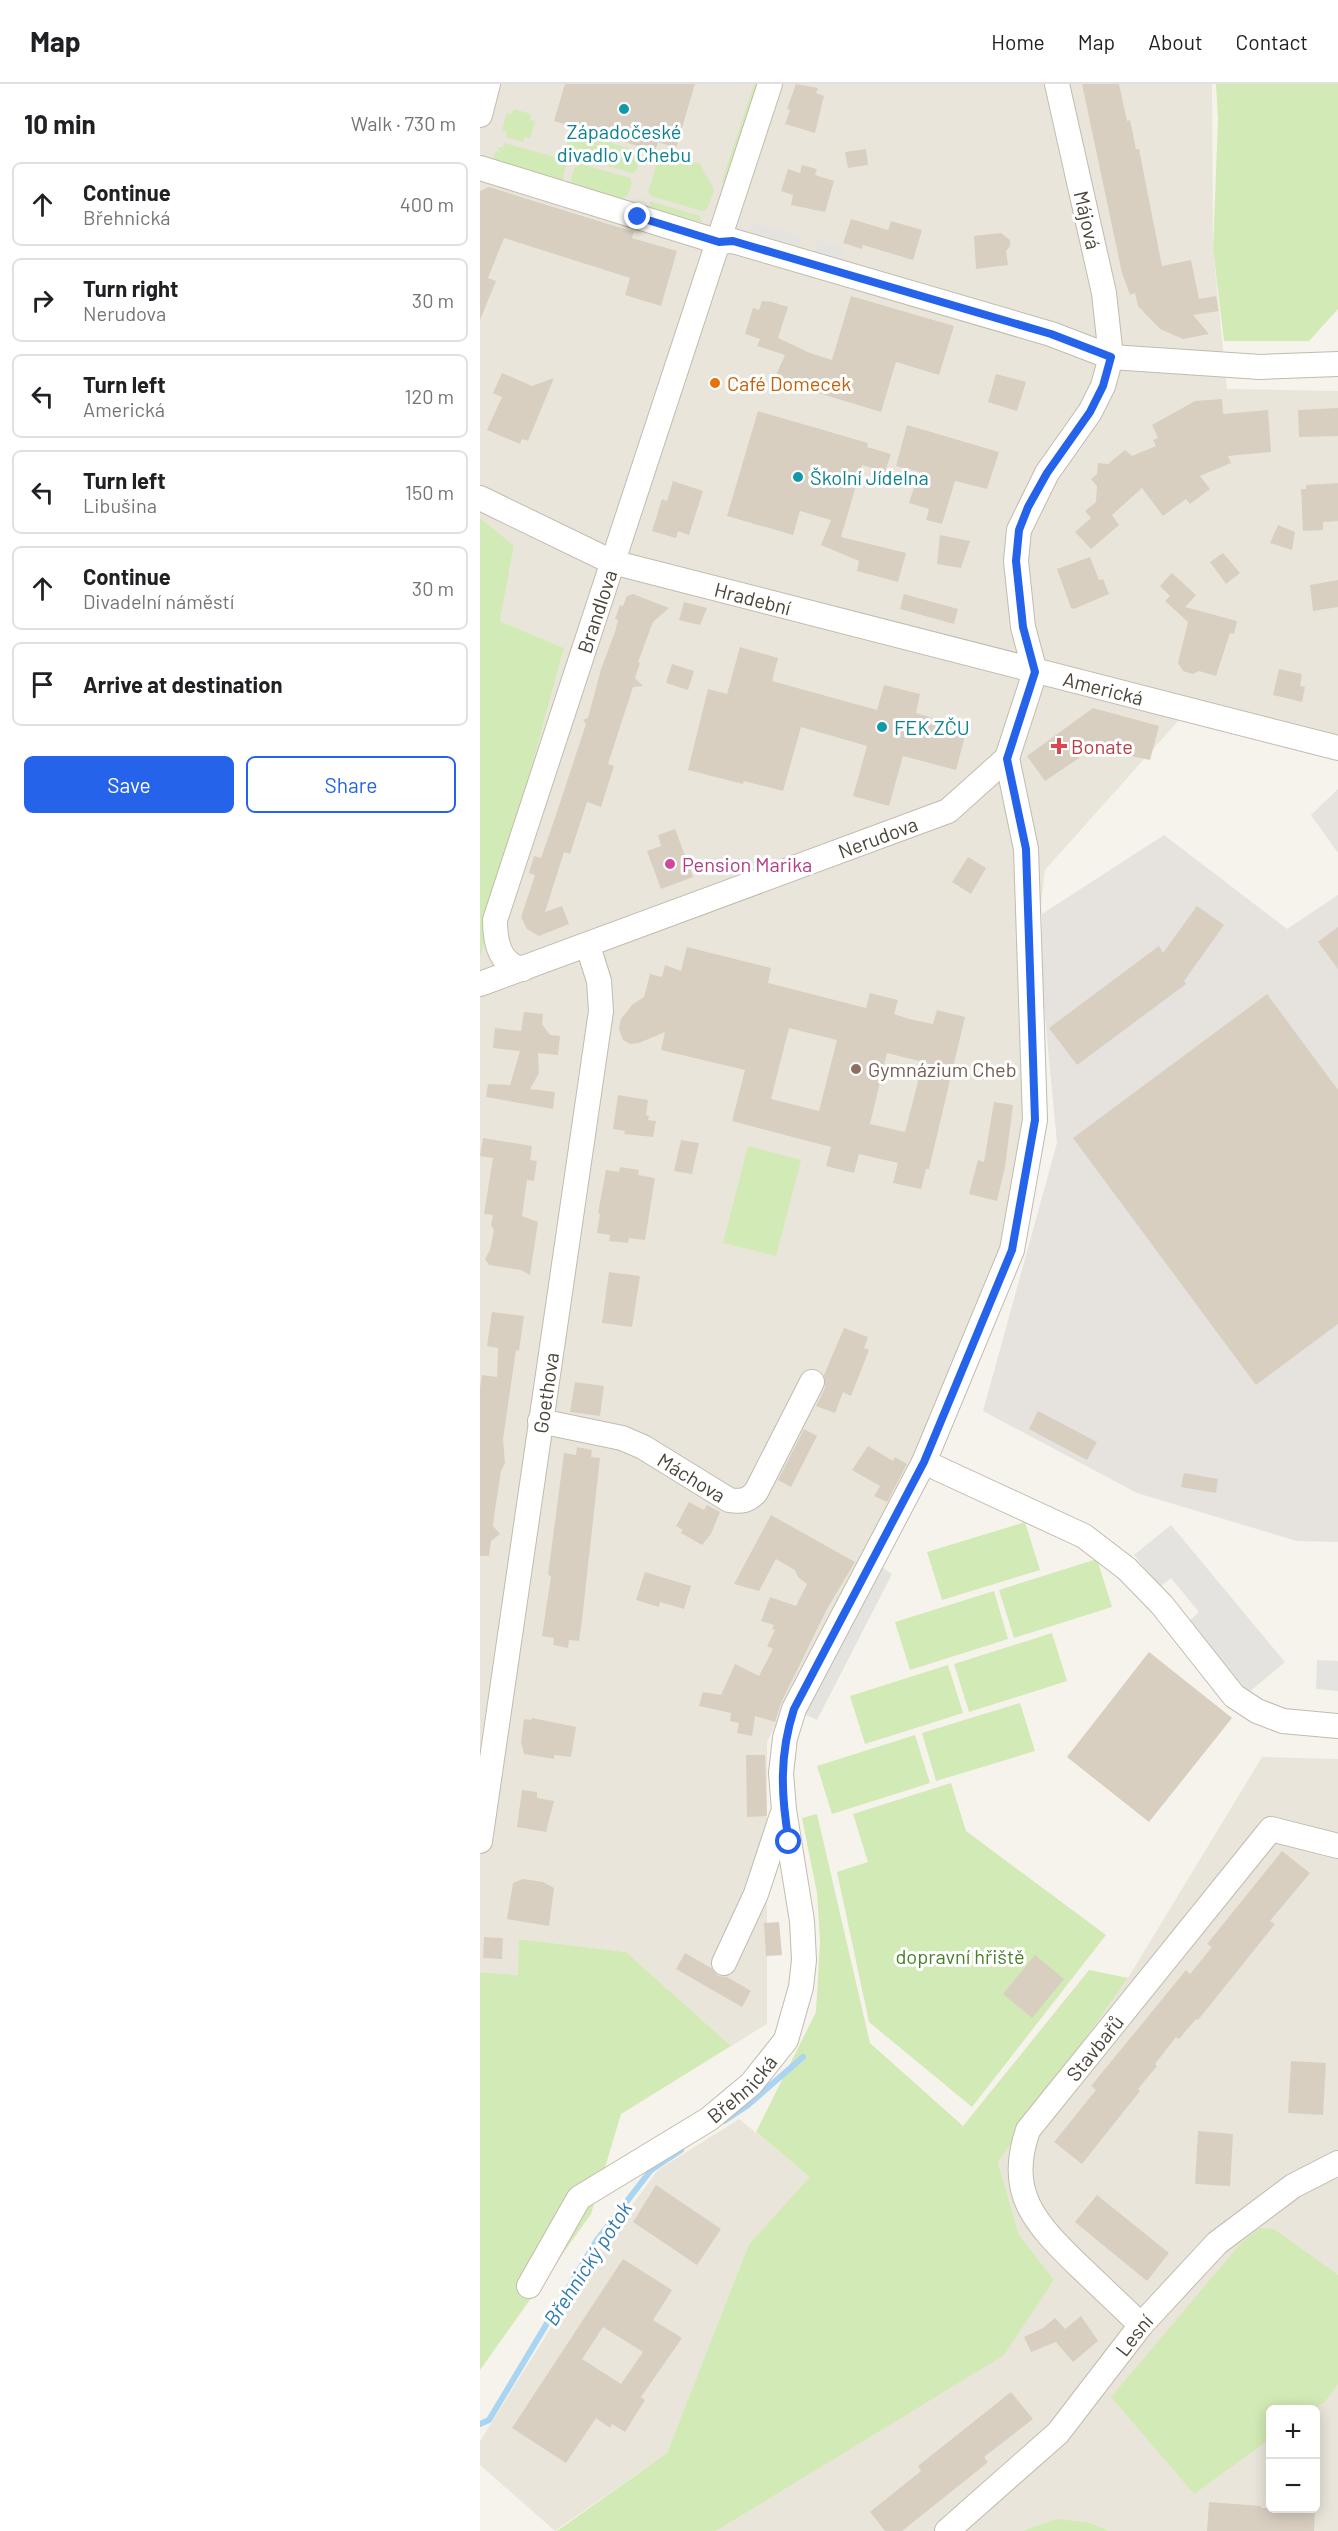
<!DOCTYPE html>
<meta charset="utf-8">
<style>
body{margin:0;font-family:Barlow,sans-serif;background:#f2f2f2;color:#202124}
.controls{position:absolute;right:18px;bottom:18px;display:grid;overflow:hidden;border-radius:9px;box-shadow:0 3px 15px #0003}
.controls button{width:54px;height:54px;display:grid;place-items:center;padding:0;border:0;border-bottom:2px solid #e0e0e0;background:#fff;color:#202124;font:30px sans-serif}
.stop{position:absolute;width:18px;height:18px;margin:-14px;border:4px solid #2563eb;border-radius:50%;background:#fff}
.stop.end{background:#2563eb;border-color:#fff;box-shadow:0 2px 6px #0008}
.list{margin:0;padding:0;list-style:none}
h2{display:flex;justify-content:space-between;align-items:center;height:78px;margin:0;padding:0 24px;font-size:26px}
h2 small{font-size:20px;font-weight:400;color:#757577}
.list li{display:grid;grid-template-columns:39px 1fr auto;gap:18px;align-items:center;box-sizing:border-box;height:84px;margin:0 12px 12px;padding:0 12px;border:2px solid #e0e0e0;border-radius:9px}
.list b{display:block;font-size:22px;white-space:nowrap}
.list p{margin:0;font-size:20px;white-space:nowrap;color:#757577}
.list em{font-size:20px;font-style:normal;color:#757577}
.actions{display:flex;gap:12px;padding:18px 24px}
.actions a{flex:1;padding:14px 0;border:2px solid #2563eb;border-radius:9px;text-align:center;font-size:21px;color:#2563eb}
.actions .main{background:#2563eb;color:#fff}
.icon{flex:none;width:33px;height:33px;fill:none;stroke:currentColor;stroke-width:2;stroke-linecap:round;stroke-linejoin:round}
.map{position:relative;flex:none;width:858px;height:2447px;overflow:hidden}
header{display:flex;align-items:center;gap:36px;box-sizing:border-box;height:84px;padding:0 30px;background:#fff;border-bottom:2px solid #e0e0e0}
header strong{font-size:28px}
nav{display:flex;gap:33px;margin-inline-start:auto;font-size:21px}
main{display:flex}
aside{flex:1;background:#fff}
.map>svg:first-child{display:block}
.residential{fill:#eae5da;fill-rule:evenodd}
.industrial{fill:#e6e2dd}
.green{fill:#d2eab5}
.parking{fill:#e5e3e0}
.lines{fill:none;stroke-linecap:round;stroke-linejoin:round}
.stream{stroke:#a9d4f2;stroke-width:6}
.building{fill:#d8cfc1;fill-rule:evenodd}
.minor-casing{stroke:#c2bbae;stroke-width:26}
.minor{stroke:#fff;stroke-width:24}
.route{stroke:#2563eb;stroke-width:8}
.culture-dot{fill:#0f9aa8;stroke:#fff;stroke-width:2}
.food-dot{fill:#e8710a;stroke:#fff;stroke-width:2}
.health-dot{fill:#e0444e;stroke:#fff;stroke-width:2}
.hotel-dot{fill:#d1479c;stroke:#fff;stroke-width:2}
.education-dot{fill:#8d6e63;stroke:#fff;stroke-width:2}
.labels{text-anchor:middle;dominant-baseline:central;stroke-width:6;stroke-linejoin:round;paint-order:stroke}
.culture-label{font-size:20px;fill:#0d838f;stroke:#fff;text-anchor:start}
.street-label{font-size:20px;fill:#4b4439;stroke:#fff}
.food-label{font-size:20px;fill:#c56008;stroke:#fff;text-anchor:start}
.health-label{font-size:20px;fill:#be3a42;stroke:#fff;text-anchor:start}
.hotel-label{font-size:20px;fill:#b23c85;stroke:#fff;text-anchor:start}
.education-label{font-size:20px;fill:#785e54;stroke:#fff;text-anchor:start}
.park-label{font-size:20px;fill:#4a7f2a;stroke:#fff}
.water-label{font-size:21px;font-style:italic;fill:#2e7ab2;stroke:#fff}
</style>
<header>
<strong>Map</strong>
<nav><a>Home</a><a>Map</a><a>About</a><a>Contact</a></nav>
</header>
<main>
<aside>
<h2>10 min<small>Walk · 730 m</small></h2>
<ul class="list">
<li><svg class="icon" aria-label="ahead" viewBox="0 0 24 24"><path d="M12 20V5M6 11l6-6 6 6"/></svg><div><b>Continue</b><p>Břehnická</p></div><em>400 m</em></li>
<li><svg class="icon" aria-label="right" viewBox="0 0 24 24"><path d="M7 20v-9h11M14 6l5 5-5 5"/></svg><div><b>Turn right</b><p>Nerudova</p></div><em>30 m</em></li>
<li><svg class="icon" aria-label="left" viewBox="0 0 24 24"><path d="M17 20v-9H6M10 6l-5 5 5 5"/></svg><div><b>Turn left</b><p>Americká</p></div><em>120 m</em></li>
<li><svg class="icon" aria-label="left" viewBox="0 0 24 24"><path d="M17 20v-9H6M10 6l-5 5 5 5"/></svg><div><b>Turn left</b><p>Libušina</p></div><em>150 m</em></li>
<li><svg class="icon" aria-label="ahead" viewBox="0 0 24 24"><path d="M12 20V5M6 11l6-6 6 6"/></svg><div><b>Continue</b><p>Divadelní náměstí</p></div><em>30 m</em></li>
<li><svg class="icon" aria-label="arrive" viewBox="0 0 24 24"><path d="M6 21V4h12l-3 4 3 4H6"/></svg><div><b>Arrive at destination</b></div></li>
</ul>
<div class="actions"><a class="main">Save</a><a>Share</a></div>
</aside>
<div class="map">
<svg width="858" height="2447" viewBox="0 0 858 2447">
<rect width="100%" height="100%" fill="#f6f3ec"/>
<g class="residential">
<polygon points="0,0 732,0 733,165 747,305 858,307 858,672 699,636 565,786 546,942 542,1084 512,1215 287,1658 287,1940 251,1962 146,1868 40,1855 39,1891 0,1888 0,874 84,564 20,537 34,463 0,434"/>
<path d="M782,1673L858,1675V2447H236L493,2289L574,2197L539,2151L518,2078L648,1894ZM790,2326H836V2424H790Z"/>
<polygon points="259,2035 331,2093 269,2160 187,2369 75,2447 0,2381 0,2357 126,2156 178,2086"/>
</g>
<g class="industrial">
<polygon points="858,705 858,769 831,731"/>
<polygon points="684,751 807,845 858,811 858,1458 817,1457 657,1409 503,1327 577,1059 562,901 562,830"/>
</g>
<g class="green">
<polygon points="274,0 281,0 247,106 242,97"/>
<polygon points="736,0 858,0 858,225 829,257 744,257 733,165 738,36"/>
<polygon points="34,25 51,30 50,36 55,37 50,54 45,53 43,58 26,53 27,48 22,46 27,29 32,30"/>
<polygon points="90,47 158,67 161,71 156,87 152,89 89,71 90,67 85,65"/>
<polygon points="24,59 82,75 86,82 82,98 13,78 16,67 20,68 17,63 23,64"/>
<polygon points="183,69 220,80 234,106 227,125 222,127 171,112 168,108 180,70"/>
<polygon points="101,80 150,94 152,98 148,111 142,115 90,100 94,84"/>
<polygon points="169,117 220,132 222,138 172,124"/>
<polygon points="0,434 34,462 20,537 84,564 0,874"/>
<polygon points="268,1062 321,1076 296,1172 243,1159"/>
<polygon points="545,1438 560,1486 462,1516 447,1468"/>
<polygon points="617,1475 632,1523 534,1554 519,1506"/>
<polygon points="514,1507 528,1555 430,1586 415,1538"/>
<polygon points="572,1549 587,1597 489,1628 474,1580"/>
<polygon points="468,1581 483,1629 385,1660 370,1612"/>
<polygon points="540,1619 555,1667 456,1697 442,1649"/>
<polygon points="435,1651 450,1699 352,1730 337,1682"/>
<polygon points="471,1699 486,1747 626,1851 492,2023 389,1938 357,1788 388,1778 373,1730"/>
<polygon points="337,1730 390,1959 483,2042 609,1886 648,1894 518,2078 539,2151 574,2196 524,2271 236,2447 77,2447 187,2369 269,2160 330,2093 276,2048 336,1928 340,1857 337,1809 322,1734"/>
<polygon points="39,1855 146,1868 251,1962 141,2030 111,2130 0,2286 0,1888 38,1891"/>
<polygon points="780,2144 794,2145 858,2191 858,2300 844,2319 831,2325 790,2326 790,2355 714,2410 631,2313 761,2159"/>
<polygon points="577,2435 610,2439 628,2447 543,2447"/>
</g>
<g class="parking">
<polygon points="273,138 321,152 317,166 269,152"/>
<polygon points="337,156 364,164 360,178 333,171"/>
<polygon points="436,218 513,241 512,247 434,224"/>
<polygon points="691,1441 805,1578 768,1609 709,1537 719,1528 691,1494 680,1503 654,1471"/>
<polygon points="392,1477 412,1490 337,1636 314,1625"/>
<polygon points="837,1576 858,1577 858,1607 836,1605"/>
</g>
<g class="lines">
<g class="stream">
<polyline points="244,2037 268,2021 323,1973"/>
<polyline points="0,2340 9,2336 117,2156 171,2086 201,2066"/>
</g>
</g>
<g class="building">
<polygon points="85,0 215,0 196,64 178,58 175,67 74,37"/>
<polygon points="316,0 338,4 336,9 344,12 335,49 305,40 310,26 307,25"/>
<polygon points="602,0 639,0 647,37 650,36 656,65 659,65 682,182 711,176 719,215 736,212 739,227 713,231 729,250 703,255 680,245 658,222 655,209 650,211 642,189"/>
<polygon points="386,65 388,81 368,84 365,68"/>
<polygon points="322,81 337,85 335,91 354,97 345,128 311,121 313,111 301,107 308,85 320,89"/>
<polygon points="9,103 154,148 152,154 197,167 181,222 145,211 150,194 24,154 8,194 16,197 0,236 0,107"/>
<polygon points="371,135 408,146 411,137 442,146 433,176 383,161 382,165 363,159"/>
<polygon points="521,149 530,156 530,162 526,167 528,181 496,185 494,152"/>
<polygon points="371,212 474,242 459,291 416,278 401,328 325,305 324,309 311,305 310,308 292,300 305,271 277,262 280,255 265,250 273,224 279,226 282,217 292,218 308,223 298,254 330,269 352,276"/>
<polygon points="22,289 52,302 74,294 48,357 42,355 40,360 7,346 22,313 13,309"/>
<polygon points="516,290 546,298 537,327 508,318"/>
<polygon points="742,315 743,330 788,326 791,368 748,372 751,379 720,392 730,405 710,420 706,415 683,432 662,404 632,431 639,441 611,465 595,448 611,434 605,427 616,418 617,402 611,395 617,390 618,379 628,380 645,366 652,372 676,362 673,356 678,354 672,341 715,317"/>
<polygon points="858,324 858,352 819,353 818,326"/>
<polygon points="278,327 388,359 387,363 411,370 405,388 382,381 361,453 426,469 418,498 377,487 379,477 341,461 351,436 320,427 313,451 247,432"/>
<polygon points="427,341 519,368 507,405 475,397 462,440 446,436 449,425 429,419 439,388 416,382"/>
<polygon points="193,397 223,407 209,451 198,447 196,454 172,447 182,415 187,417"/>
<polygon points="858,399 858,437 843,438 843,446 823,447 821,405 826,405 826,401"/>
<polygon points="798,441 815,448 812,466 790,459"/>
<polygon points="460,451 490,457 481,484 457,480"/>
<polygon points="743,469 760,489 746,500 730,478"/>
<polygon points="610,473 619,496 623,495 629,510 594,525 591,524 577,485"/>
<polygon points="692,489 716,511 705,523 757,537 754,550 750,549 736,592 719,587 713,590 703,587 698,579 708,538 685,517 690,512 680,502"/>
<polygon points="858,496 858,523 833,527 830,501"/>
<polygon points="153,510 189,524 173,538 158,578 160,579 155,594 163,602 153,603 128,680 134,682 121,723 107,718 90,770 84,768 65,828 82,822 89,840 59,852 47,845 41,833 55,791 49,789 54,772 61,774 75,734 106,640 103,636 108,634 121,585 135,548 138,536 135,535 140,521 143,522 147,512"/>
<polygon points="424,510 478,525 474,540 420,525"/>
<polygon points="204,518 227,524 220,541 199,536"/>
<polygon points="260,563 298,574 292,597 397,626 404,601 440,610 436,629 487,644 476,686 423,672 409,722 373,712 387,662 321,643 303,707 264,697 263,700 208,686 228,605 247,610"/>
<polygon points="192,580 214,587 208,606 186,599"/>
<polygon points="799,585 822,590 820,602 825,603 822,618 793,611"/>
<polygon points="613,624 679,642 670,676 614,664 565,697 547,672"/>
<polygon points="195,745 213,793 181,805 167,767 181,762 178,751"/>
<polygon points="488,773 506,784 491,810 472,798"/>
<polygon points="717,822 744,841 704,897 706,900 597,981 569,944 679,862 683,869"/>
<polygon points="858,843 858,885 838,858"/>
<path d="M207,863L291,884L288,899L386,924L390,909L418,916L414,930L429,935L453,940L457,926L485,933L449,1085H446L441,1105L413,1099L418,1079L379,1070L374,1089L346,1082L351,1063L252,1037L265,986L181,966L185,948L159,959L150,960L143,956L139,945L141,935L152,921L164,913L170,890L182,893L185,881L201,887ZM309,944L357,956L339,1027L291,1015ZM407,969L443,978L425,1048L390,1040Z"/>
<polygon points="787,910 858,1006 858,1240 776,1301 593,1054"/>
<polygon points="44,928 63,930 62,940 70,951 80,952 78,971 58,969 59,989 50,1005 75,1008 73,1025 6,1013 8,1000 30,1001 40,967 13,964 15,944 41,947"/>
<polygon points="138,1011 168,1016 166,1031 169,1032 168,1036 176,1037 173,1053 144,1050 145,1047 133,1045"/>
<polygon points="514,1018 533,1021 525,1083 517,1117 489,1110 498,1076 504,1078"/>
<polygon points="3,1054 52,1062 50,1076 57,1077 54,1097 47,1096 42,1132 58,1138 50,1191 41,1186 9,1181 5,1175 10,1166 14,1146 11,1141 13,1131 4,1130 13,1074 0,1072"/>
<polygon points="201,1056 219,1059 212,1090 194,1087"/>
<polygon points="140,1083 159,1086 158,1091 175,1094 165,1156 149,1154 148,1159 129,1157 130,1151 117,1149 120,1130 118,1129 126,1086 139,1088"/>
<polygon points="129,1188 160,1192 152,1243 122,1239"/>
<polygon points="12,1228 44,1232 39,1267 36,1266 23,1355 25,1379 21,1387 15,1426 13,1442 20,1450 11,1457 9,1472 0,1472 0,1304 2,1291 17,1293 18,1264 7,1262"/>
<polygon points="364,1244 388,1253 384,1264 389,1266 371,1312 363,1308 355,1329 336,1322 345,1304 344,1291"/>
<polygon points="95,1298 124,1302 120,1332 90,1328"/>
<polygon points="558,1327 617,1358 607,1376 549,1345"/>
<polygon points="324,1345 337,1352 311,1403 298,1396"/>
<polygon points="388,1362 413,1377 415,1373 427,1380 407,1418 394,1412 400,1402 372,1386"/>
<polygon points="97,1363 112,1366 111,1373 120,1374 102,1536 99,1557 89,1556 88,1564 73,1561 74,1554 62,1552 71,1492 68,1491 84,1369 96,1371"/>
<polygon points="704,1389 738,1395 736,1409 701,1403"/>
<polygon points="209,1418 224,1426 227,1421 240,1428 231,1450 222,1461 201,1449 203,1446 196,1442"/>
<polygon points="291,1431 375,1478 347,1525 301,1619 295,1638 275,1632 272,1652 257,1649 259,1639 250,1637 251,1629 219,1622 223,1608 241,1611 255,1580 279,1592 293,1565 287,1562 295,1546 292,1545 294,1541 281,1537 290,1513 316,1522 327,1500 318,1493 315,1486 296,1475 279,1507 254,1500"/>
<polygon points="165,1488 211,1502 204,1525 180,1518 179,1523 156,1516"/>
<polygon points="669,1568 752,1634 669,1738 587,1673"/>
<polygon points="52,1634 96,1643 91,1673 74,1671 74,1675 44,1670 41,1658 44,1635 51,1636"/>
<polygon points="266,1671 285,1671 287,1732 267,1733"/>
<polygon points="42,1706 57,1708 57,1714 74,1717 66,1748 37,1743"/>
<polygon points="802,1767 830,1789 790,1837 795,1840 759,1885 718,1936 716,1935 699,1955 696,1953 675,1980 677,1982 658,2005 660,2007 602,2080 574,2058 616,2006 611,2002 706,1886 710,1890 732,1863 727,1860"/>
<polygon points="43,1795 63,1798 74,1804 69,1842 27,1835 33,1799"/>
<polygon points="299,1838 302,1871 286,1872 284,1839"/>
<polygon points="4,1853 23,1854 22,1875 3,1874"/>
<polygon points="205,1869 231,1884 238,1892 247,1893 271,1907 262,1923 196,1885"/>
<polygon points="555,1871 584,1895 552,1934 523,1910"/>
<polygon points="811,1977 846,1979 843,2031 808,2029"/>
<polygon points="718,2047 753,2050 750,2102 715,2100"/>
<polygon points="176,2101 241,2145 217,2181 153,2138"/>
<polygon points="617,2111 689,2169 667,2197 595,2138"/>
<path d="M143,2175L192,2206L173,2236L202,2254L161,2313L165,2316L145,2348L132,2340L130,2344L116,2334L86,2379L32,2344ZM123,2243L163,2268L141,2300L102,2275Z"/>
<polygon points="601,2232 618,2257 593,2278 576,2258 551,2268 544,2253 563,2244 575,2234 585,2245"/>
<polygon points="531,2308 553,2335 504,2373 508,2378 491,2392 422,2447 405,2447 390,2428 441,2387 438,2382"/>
<polygon points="729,2418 781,2422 781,2424 835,2424 834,2447 727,2447"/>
</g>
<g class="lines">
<defs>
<g id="minor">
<polyline points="0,31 8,0"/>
<polyline points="0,84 239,158 253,157 571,250 631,273 780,283 858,280"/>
<path id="s1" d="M0,414L132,478L858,664"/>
<polyline points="555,588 543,543 536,477 539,446 567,389 610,328 623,302 631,273 624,209 577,0"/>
<path id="s2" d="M43,885C19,881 15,857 15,836L290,0"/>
<path id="s3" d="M0,900L468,727L527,674L555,588"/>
<path id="s4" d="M60,1337L142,1354L163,1363L249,1416C261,1418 268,1417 276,1408L332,1298"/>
<polyline points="444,1378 604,1452 647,1485 682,1521 754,1612 777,1627 803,1637 858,1642"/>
<path id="s5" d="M0,1757L121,927L119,897L108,862"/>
<polyline points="244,1879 276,1810 302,1731"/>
<path id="s6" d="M49,2202L99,2114L229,2035L271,2000L306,1956L321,1903L324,1876L322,1837L304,1726L301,1689L305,1654L314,1625L444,1378L532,1166L555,1036L546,765L527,674"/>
<path id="s7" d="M661,2241C640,2221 619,2201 598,2181C555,2139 526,2109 548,2046L791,1745L858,1762"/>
<path id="s8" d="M467,2447L578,2349L661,2241L737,2159L813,2102L858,2079"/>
</g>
</defs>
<use href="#minor" class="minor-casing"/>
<use href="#minor" class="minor"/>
</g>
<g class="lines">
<path class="route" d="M158,133L239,158L253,157L571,250L631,273L623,302L610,328L567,389L548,423L539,446L536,477L543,543L555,588L527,675L546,765L555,1036L532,1166L444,1378L314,1625C299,1671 301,1712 309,1758"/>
</g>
<g class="culture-dot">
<circle cx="144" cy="25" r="6"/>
<circle cx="318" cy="393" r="6"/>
<circle cx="402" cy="643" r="6"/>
</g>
<circle class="food-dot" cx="235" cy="299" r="6"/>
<path class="health-dot" d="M576 653h6v6h6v6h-6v6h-6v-6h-6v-6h6z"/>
<circle class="hotel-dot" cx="190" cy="780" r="6"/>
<circle class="education-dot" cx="376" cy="985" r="6"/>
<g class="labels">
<g class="culture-label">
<text x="144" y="47" text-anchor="middle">Západočeské<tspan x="144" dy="23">divadlo v Chebu</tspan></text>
<text x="330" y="393">Školní Jídelna</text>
<text x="414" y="643">FEK ZČU</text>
</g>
<g class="street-label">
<text transform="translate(608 136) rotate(77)">Májová</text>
<text stroke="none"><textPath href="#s1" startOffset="292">Hradební</textPath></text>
<text stroke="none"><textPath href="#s2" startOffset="387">Brandlova</textPath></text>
<text stroke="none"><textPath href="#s1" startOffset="654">Americká</textPath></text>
<text stroke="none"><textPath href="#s3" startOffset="424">Nerudova</textPath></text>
<text stroke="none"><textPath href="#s5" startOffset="453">Goethova</textPath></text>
<text stroke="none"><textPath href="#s4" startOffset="164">Máchova</textPath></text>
<text stroke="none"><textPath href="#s7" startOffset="348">Stavbařů</textPath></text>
<text stroke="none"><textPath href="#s6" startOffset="298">Břehnická</textPath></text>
<text stroke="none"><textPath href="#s8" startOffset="272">Lesní</textPath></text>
</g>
<g class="food-label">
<text x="247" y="299">Café Domecek</text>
</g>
<g class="health-label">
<text x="591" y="662">Bonate</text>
</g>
<g class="hotel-label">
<text x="202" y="780">Pension Marika</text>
</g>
<g class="education-label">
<text x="388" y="985">Gymnázium Cheb</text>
</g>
<g class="park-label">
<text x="480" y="1872">dopravní hřiště</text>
</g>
<g class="water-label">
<text transform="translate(107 2179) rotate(-57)">Břehnický potok</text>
</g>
</g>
</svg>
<div class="controls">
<button>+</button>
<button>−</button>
</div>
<div class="stop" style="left:309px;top:1758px"></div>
<div class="stop end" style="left:158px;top:133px"></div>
</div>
</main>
